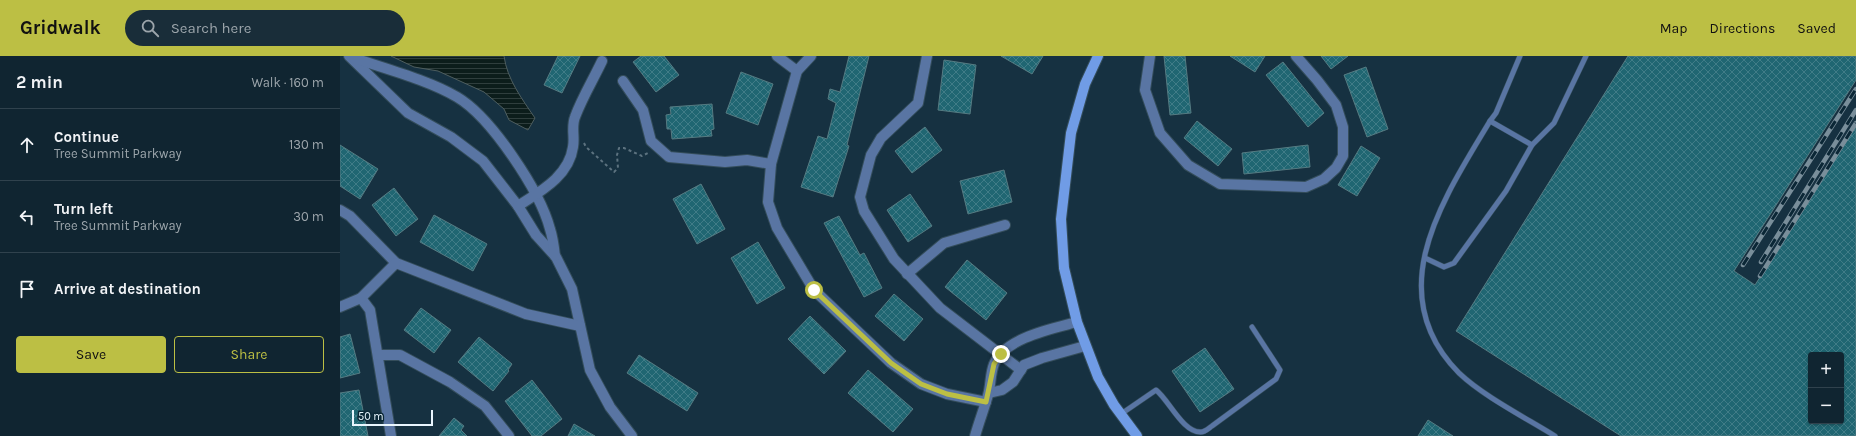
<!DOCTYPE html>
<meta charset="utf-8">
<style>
body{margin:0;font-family:Karla,sans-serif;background:#192d39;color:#f1f3f6}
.controls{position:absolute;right:12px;bottom:12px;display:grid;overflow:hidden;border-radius:4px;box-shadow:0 1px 3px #0004}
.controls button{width:36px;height:36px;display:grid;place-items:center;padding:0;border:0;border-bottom:1px solid #30424d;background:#102531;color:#f1f3f6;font:20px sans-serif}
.scale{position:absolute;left:12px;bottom:10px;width:81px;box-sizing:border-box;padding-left:4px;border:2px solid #e9f6fe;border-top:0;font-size:11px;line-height:14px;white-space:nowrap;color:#e9f6fe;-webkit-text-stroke:3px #0b2736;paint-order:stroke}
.stop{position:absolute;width:12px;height:12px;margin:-9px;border:3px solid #bcbf44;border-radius:50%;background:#fff}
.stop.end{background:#bcbf44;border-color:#fff;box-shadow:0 1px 4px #0008}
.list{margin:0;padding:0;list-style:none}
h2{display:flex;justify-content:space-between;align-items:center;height:52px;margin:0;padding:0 16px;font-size:17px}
h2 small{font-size:13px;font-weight:400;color:#9ca5ab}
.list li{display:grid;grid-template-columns:26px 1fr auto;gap:12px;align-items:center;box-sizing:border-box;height:72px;padding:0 16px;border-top:1px solid #30424d}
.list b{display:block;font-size:15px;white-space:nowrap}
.list p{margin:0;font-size:13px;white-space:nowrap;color:#9ca5ab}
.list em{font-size:13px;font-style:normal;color:#9ca5ab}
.actions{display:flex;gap:8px;padding:12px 16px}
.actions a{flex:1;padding:9px 0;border:1px solid #bcbf44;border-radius:4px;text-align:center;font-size:14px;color:#bcbf44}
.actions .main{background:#bcbf44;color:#111}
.icon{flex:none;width:22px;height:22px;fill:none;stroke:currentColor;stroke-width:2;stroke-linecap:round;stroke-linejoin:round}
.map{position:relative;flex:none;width:1516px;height:380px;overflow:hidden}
header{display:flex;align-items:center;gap:24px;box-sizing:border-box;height:56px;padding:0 20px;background:#bcbf44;color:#111}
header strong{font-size:19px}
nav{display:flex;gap:22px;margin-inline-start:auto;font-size:14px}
.search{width:280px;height:36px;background:#192d39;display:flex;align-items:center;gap:10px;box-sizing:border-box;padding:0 14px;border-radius:22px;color:#9ca5ab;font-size:15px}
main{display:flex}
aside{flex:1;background:#102531}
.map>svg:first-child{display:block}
.water{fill:url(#water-rules);stroke:#4e5e5f}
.building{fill:url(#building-cross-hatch);stroke:#557b82;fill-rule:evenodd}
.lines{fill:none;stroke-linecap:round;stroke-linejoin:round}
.lane-casing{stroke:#344d5b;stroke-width:6}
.street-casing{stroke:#344d5b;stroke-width:12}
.secondary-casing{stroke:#344d5b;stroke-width:12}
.path{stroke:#5c727f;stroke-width:2;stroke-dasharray:3 3;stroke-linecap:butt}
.lane{stroke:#5975a3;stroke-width:5}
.street{stroke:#5975a3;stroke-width:10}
.secondary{stroke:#709ce6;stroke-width:10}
.rail-casing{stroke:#798e9a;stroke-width:4.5}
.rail{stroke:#0b2736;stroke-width:3;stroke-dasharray:9;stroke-linecap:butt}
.route{stroke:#bcbf44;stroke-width:5}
</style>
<header>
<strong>Gridwalk</strong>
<div class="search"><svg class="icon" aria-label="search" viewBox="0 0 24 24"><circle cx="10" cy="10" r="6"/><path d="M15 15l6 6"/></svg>Search here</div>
<nav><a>Map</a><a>Directions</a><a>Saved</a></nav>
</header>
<main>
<aside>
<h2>2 min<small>Walk · 160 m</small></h2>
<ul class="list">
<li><svg class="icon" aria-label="ahead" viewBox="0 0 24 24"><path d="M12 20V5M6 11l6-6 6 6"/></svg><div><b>Continue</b><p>Tree Summit Parkway</p></div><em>130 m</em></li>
<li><svg class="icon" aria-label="left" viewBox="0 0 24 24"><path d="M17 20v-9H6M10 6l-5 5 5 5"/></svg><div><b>Turn left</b><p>Tree Summit Parkway</p></div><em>30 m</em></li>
<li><svg class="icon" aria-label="arrive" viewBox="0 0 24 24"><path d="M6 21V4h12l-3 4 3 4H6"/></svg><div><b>Arrive at destination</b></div></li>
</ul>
<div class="actions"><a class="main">Save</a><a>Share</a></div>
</aside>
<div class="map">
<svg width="1516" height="380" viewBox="0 0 1516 380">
<defs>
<pattern id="water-rules" width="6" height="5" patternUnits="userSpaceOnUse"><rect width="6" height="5" fill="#0c1d1b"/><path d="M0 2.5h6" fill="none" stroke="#2f3e3d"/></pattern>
<pattern id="building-cross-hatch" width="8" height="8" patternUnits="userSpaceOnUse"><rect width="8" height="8" fill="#206672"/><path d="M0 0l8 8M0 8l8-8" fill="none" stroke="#407c87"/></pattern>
</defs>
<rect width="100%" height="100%" fill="#163141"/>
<path class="water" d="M51,0H164C167,23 182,43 195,62L188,74L169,64L164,53L144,36L98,15L74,11Z"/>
<g class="building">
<polygon points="218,0 240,0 222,37 204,29"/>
<polygon points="301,0 324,0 339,19 316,36 293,6"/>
<polygon points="509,0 529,0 507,89 509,90 493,141 461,131 478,80 487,83 496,47 488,43 490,33 500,36"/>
<polygon points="661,0 703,0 692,18"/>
<polygon points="824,0 845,0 851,57 830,59"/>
<polygon points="890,0 925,0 915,16"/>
<polygon points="981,0 1008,0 991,13"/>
<path d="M1288,0H1516V24L1394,215L1415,229L1516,70V380H1281L1116,275ZM1471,299H1501V365H1471Z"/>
<polygon points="604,4 636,9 630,58 598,54"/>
<polygon points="943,6 984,57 968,71 926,19"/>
<polygon points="1026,11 1048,73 1027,81 1004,19"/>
<polygon points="401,16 433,28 418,69 386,57"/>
<polygon points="372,48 374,73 371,74 372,80 332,83 331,73 327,73 326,59 331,58 330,51"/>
<polygon points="857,65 892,93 878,110 844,82"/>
<polygon points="585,71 602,94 572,117 555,95"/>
<polygon points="0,89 38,113 20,143 0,130"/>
<polygon points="968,89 970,111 904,118 902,97"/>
<polygon points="1021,90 1040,102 1017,140 998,129"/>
<polygon points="664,114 672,146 628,158 620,125"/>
<polygon points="361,128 385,173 357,188 333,143"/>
<polygon points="54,132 78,163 56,180 32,149"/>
<polygon points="570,138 592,170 568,186 547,154"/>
<polygon points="94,159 147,188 133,215 80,186"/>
<polygon points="499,160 520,199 524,197 542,232 524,241 484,167"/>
<polygon points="418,186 445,232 417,248 391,202"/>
<polygon points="627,204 667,237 646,264 605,231"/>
<polygon points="554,238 583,263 564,285 535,260"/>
<polygon points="81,252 111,274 94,297 64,274"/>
<polygon points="470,260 506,295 484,318 448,283"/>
<polygon points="10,278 20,317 0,322 0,281"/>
<polygon points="139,281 172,308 168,314 169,315 153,335 118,306"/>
<polygon points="865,292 894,333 860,356 832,315"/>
<polygon points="299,299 358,337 347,355 287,317"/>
<polygon points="528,314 573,353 553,376 508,337"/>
<polygon points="192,324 222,363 201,380 192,380 165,345"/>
<polygon points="19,334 28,380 0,380 0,337"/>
<polygon points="114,362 124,370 121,374 127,380 99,380"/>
<polygon points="1088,364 1113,380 1078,380"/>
<polygon points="234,368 255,380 228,380"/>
</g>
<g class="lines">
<defs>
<g id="lane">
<path d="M1180,0L1156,57L1150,65C1104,142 1039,236 1119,317C1143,340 1186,362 1215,380"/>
<polyline points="1150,65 1192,89"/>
<polyline points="1085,202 1104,211 1114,207 1166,135 1192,89 1214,67 1246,0"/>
<path d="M781,358L816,334C829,344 843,377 861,376C865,376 869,372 872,370L936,323L940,314L912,271"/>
</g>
<g id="street">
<polyline points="9,0 68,57 111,81 143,105 178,150 196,179 216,201 232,233 250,314 270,351 292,380"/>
<polyline points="437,0 457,15"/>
<polyline points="471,0 457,15 431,108 428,146 437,172 474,234 551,307 581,328 607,338 646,346"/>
<polyline points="587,0 578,47 541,82 531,99 520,141 524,155 554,203 600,252 681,314"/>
<polyline points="810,0 805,34 820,77 848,109 880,128 966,131 984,123 996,112 1003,100 1003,71 996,49 977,24 956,0"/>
<path d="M14,2C46,13 88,24 117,41C151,61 200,135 210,173C213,182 214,191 215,200"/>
<polyline points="283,25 303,54 311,85 329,101 385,106 407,104 431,108"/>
<path d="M178,150C201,135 229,120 233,91C235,81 231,71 235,61C242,42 253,24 262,5"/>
<polyline points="0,154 10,160 56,207 186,258 240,270"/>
<polyline points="567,218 604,187 665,169"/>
<polyline points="21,242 30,254 51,380"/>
<polyline points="0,251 21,242 56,207"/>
<polyline points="38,299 60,299 110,326 145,350 169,380"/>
<polyline points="649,337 662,334 673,326 684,309 702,302 745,290"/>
<path d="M635,380C639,366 644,353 648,339C651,329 650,318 654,308C665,282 711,273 737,266"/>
</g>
<polyline id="secondary" points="758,0 745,28 731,77 721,163 724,212 737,266 758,321 774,349 797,380"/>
</defs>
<use href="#lane" class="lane-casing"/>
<use href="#street" class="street-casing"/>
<use href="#secondary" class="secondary-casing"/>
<polyline class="path" points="244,87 246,91 274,116 278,112 277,99 279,92 284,92 302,100 308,97"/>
<use href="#lane" class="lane"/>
<use href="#street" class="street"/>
<use href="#secondary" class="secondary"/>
<defs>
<g id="rail">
<polyline points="1421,206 1516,54"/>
<polyline points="1403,209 1516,33"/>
<polyline points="1420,220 1516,67"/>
</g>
</defs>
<use href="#rail" class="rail-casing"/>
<use href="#rail" class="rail"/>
</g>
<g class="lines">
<polyline class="route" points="474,234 551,307 581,328 607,338 646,346 654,308 661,298"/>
</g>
</svg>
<div class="controls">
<button>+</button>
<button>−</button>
</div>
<div class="scale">50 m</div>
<div class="stop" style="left:474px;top:234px"></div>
<div class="stop end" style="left:661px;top:298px"></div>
</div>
</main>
